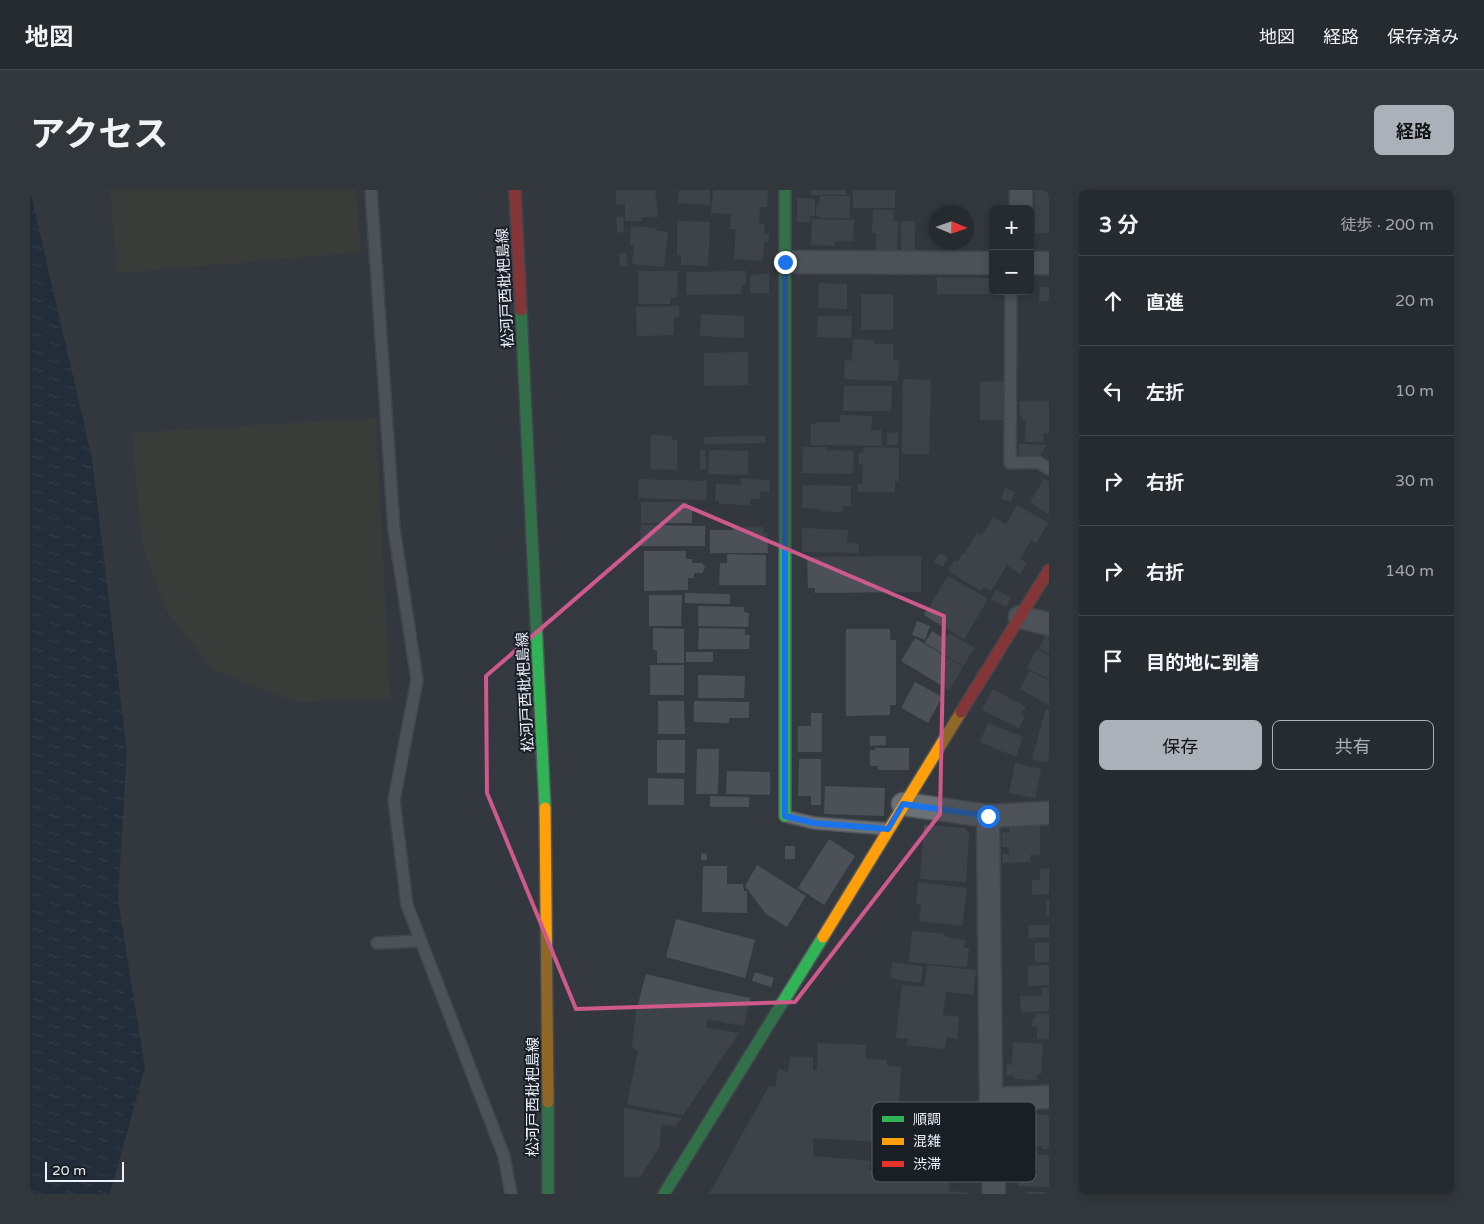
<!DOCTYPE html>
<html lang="ja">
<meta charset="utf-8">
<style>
body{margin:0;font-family:"Varela Round","Noto Sans JP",sans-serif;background:#32373b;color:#f1f3f6}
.controls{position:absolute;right:15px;top:15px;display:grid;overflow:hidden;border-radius:8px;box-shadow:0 2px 8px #0003}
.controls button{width:45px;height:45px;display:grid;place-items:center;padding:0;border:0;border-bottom:1px solid #42474b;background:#262b2f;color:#f1f3f6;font:25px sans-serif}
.compass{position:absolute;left:899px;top:15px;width:45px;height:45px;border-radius:50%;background:#262b2f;box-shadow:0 2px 8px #0003;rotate:92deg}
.scale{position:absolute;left:15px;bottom:12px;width:79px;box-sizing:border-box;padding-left:5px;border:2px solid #eaf1f9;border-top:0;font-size:14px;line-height:18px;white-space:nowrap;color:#eaf1f9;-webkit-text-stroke:4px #1a1f25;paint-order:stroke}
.stop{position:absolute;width:15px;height:15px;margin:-11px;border:4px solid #1a73e8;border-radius:50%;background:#fff}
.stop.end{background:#1a73e8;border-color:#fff;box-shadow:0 1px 5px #0008}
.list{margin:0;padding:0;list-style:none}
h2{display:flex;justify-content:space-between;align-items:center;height:65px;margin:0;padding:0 20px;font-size:21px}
h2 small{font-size:16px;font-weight:400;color:#a4a7aa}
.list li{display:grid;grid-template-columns:32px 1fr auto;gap:15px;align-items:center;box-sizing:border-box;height:90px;padding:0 20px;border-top:1px solid #42474b}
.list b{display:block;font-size:19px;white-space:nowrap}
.list em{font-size:16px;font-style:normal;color:#a4a7aa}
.actions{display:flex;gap:10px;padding:15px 20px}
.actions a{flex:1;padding:11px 0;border:1px solid #aab1b8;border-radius:8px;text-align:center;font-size:18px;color:#aab1b8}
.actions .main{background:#aab1b8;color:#111}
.icon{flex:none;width:28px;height:28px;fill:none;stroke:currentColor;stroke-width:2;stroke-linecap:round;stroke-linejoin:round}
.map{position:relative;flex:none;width:1019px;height:1004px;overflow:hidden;border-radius:8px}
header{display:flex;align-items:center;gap:30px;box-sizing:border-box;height:70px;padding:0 25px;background:#262b2f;border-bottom:1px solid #42474b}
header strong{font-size:24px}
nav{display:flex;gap:28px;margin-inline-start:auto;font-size:18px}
.intro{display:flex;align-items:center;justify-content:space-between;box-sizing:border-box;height:120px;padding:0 30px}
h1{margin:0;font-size:35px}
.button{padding:12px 22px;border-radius:8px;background:#aab1b8;color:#111;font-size:18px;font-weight:700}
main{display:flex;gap:30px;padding:0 30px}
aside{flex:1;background:#262b2f;border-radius:8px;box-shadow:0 2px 8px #0003}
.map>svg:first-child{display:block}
.garden{fill:#444134}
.water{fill:url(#water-ripples)}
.building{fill:#4c5157}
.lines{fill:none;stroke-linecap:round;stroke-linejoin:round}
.lane-casing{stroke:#51575c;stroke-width:14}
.street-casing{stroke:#51575c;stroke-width:25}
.fast-casing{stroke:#51575c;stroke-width:14}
.slow-casing{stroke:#51575c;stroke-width:14}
.jam-casing{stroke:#51575c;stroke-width:14}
.lane{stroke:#6c7176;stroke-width:11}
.street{stroke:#6c7176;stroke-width:22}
.fast{stroke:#30b455;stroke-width:11}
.slow{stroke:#ff9f0a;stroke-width:11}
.jam{stroke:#e5322d;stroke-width:11}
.route{stroke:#1a73e8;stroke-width:6}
.marked{fill:none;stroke:#ce598a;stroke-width:4;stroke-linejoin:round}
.labels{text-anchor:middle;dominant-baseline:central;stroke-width:4;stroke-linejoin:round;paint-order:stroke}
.street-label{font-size:15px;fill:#eaf1f9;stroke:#1a1f25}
.key{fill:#1a1f25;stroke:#585e65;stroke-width:1}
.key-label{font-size:14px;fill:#eaf1f9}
</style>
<header>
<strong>地図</strong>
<nav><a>地図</a><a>経路</a><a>保存済み</a></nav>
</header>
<div class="intro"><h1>アクセス</h1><a class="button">経路</a></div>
<main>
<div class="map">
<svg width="1019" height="1004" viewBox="0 0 1019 1004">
<defs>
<pattern id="water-ripples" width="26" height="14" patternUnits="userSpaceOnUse" patternTransform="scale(1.25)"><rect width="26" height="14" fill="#102034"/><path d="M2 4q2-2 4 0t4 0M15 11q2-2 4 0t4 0" fill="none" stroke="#334152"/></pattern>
</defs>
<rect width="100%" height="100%" fill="#33393f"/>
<g class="garden">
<polygon points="80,0 326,0 331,62 87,83"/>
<polygon points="346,228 360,509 267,512 183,480 136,420 112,354 102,243"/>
</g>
<polygon class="water" points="0,0 62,268 97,562 88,709 115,878 80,1004 0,1004"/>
<g class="building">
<polygon points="586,0 625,0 628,27 612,27 612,31 595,31 595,14 586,15"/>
<polygon points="649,0 680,0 680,15 648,13"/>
<polygon points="683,0 738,0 737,17 730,17 729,33 735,34 734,43 739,44 738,52 734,52 733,71 704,69 706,39 700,39 701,24 681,23"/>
<rect x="781" y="0" width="35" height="5"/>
<rect x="823" y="0" width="42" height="18"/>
<rect x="1005" y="0" width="14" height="43"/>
<polygon points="790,6 820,6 820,28 789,28 789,26 786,26 786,15 789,15"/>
<polygon points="767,8 785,9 785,26 781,26 780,32 767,32"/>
<polygon points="843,20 864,20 863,31 868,31 867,60 846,60 846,43 842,43"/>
<polygon points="593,26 594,42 588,43 586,27"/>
<polygon points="782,29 824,30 823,51 805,51 804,56 781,55"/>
<polygon points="647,31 680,32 678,76 651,75 651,65 647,65"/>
<rect x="871" y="31" width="14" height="30"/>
<polygon points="601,36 627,38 626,41 638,42 634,77 602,74 604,56 600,55"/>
<polygon points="596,63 598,76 590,77 589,64"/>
<polygon points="608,81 648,81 647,108 640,108 640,114 608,114"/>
<polygon points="716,81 716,95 711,95 711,104 656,105 656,82"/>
<polygon points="739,84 739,103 720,103 720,85"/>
<polygon points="907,87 959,88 959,104 907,104"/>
<polygon points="789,93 817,94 817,119 788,118"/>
<polygon points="1010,97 1019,97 1019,111 1009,111"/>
<rect x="831" y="104" width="32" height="36"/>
<polygon points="649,116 649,127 644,127 644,145 607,146 606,117"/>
<polygon points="671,124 714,126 714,148 670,146"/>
<polygon points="788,126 822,126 821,148 787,147"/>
<polygon points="823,149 844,150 844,154 863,154 863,170 869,170 868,191 814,189 815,170 822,171"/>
<polygon points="718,162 718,195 674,196 674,163"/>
<polygon points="873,189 901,190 899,264 872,264"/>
<polygon points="975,191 976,230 950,230 950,192"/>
<polygon points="814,196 862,196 861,221 813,221"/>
<polygon points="990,211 1019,211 1019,243 1013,243 1014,252 995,252 996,230 992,230 992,225 990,225"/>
<polygon points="810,225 842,226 841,240 852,240 852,256 781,255 781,234 786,234 787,232 810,232"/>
<polygon points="868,242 868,255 857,255 857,243"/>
<polygon points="621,245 642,246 642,250 647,250 647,280 620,279"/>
<polygon points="735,246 735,253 674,254 674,247"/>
<polygon points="989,254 1016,255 1010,266 989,265"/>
<polygon points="773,257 797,257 796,260 824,261 823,284 772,283"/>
<polygon points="834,257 869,258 869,291 865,291 865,302 828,302 828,294 832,294 833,274 829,274 829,263 833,263"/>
<polygon points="670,260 675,260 676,279 670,279"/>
<polygon points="679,260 718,261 718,285 678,284"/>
<polygon points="609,289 677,291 676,310 608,308"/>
<polygon points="711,289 740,290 739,302 730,301 730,309 720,309 720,315 689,314 689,311 685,311 686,294 711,295"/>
<polygon points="1014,289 1019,292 1019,325 1000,312"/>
<polygon points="773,295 821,296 821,316 813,316 813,322 790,321 790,319 772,318"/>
<polygon points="975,298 985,302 981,312 971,309"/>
<polygon points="611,312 658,312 658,318 662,318 662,333 611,333"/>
<polygon points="987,315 1018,333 1006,353 1001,350 990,369 997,373 990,384 977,375 961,401 954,397 951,401 918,381 924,370 927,372 933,363 934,364 947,343 952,345 963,327 976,334"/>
<polygon points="611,335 675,336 675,356 610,356"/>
<polygon points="703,337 733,337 733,343 737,343 738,363 680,363 680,340 703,340"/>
<polygon points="772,338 818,340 817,353 829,354 829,363 772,362"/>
<polygon points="614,361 656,361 656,369 662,369 662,373 672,373 675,377 672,383 664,383 664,388 658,388 658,400 614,401"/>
<polygon points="910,363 918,368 913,377 904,372"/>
<polygon points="697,364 736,365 736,395 689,395 690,373 697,373"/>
<polygon points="891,366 891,402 785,403 785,398 778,398 777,367"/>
<polygon points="918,386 958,409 934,449 894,425"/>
<polygon points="966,400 981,408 976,417 961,409"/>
<polygon points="655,403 700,404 700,414 655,413"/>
<polygon points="619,405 652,405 651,436 619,436"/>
<polygon points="668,416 714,417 714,422 719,423 718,437 668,436"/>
<polygon points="887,431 900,436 895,450 882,445"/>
<polygon points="623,438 654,439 654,473 627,473 627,460 623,460"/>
<polygon points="669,438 715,439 715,445 720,445 719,459 668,459"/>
<polygon points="816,439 860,439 860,450 866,450 866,515 860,515 860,525 816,526"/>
<polygon points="1019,439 1019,464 1009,458"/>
<polygon points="902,441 915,449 919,443 945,458 933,476 895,453"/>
<polygon points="885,448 933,477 919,500 871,471"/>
<polygon points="1007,459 1019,466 1019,489 997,478"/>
<rect x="656" y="462" width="27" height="10"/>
<rect x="620" y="475" width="34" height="30"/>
<polygon points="1000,481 1019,491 1019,515 990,499"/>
<polygon points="668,485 715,486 714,508 668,508"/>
<polygon points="885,492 912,507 898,533 871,518"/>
<polygon points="963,499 996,517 991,524 995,526 989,538 952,520"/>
<polygon points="628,511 654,511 655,544 628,544"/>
<polygon points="664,511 719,512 719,528 699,528 699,533 664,532"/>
<polygon points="1016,519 1019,520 1019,564 1017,573 1002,569"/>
<polygon points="781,523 792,523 792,562 768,562 768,536 781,536"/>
<polygon points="958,533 993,547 986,567 950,552"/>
<polygon points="840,546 856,546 856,555 840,556"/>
<rect x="627" y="550" width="28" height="33"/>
<polygon points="845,558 879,558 879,580 848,580 848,576 840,576 840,560 845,560"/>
<polygon points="667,559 689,559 688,604 666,604"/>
<polygon points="769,569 791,569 791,615 781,615 781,606 768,606"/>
<polygon points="985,573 1011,579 1005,608 979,603"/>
<polygon points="697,581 740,582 740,605 696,604"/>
<polygon points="618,588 654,589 654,615 618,615"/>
<polygon points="795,596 855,598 854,626 794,624"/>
<polygon points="680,606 719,607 719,617 680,617"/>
<polygon points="894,635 934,638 939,643 936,692 890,689"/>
<polygon points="979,636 1010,636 1010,665 1000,665 1000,672 972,673 972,664 979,664 979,657 972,657 972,643 979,642"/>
<polygon points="799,649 825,666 794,715 768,698"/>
<rect x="755" y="656" width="10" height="13"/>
<polygon points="671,663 677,664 677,670 671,670"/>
<polygon points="727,675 776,706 757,737 736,724 715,696"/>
<polygon points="673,676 697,676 697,694 713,694 714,701 717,701 717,723 672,722"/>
<polygon points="1019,678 1019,704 1002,705 1002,690 1010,690 1010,679"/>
<polygon points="888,692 937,698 932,736 889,731 891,715 886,714"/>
<rect x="1016" y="710" width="3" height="15"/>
<polygon points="646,729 725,750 715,788 636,767"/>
<polygon points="998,735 1019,735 1019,747 999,748"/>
<polygon points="882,741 915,744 915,747 935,750 934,758 939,758 937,777 879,772"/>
<rect x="1005" y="753" width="14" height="19"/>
<polygon points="863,772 893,777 891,793 860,788"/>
<polygon points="897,775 946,780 943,805 916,802 913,825 929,827 927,849 917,847 915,859 877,855 878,849 866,848 872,795 894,797"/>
<polygon points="1019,775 1019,795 998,796 998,776"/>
<polygon points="725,782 744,788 741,797 722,791"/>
<polygon points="616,784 682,800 720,808 714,836 677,829 676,838 709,843 653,925 597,914 608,861 602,858 606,822"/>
<polygon points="1012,798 1019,798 1019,821 991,822 990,806 1012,806"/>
<polygon points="1007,823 1019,824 1019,849 1007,849 1007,836 1002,836 1003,828 1006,828"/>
<polygon points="983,852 1013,854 1011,884 1007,884 1007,890 984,889 984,886 976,885 977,874 982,875"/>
<polygon points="788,853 836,855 836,869 857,870 857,876 871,877 869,912 901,914 898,955 783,948 783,966 840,971 839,980 848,981 850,954 922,960 919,1001 938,1003 938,1004 679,1004 739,896 745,897 748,879 758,882 760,867 783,867 783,881 787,880"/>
<polygon points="594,918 652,928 645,936 631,935 630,956 610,987 594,987"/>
<polygon points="988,925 1019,925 1019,959 1012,959 1012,956 988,956"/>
<polygon points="1007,965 1019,965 1019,997 988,996 988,984 1008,984"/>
<rect x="997" y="1002" width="22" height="2"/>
</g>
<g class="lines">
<defs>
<g id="lane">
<polyline points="341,0 364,339 387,490 364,610 377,715 474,966 481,1004"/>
<polyline points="981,101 980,273 1008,272 1019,279"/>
<polyline points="755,626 784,633 858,639"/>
<polyline points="347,753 391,751"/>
</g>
<g id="street">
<polyline points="991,0 991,19"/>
<polyline points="755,72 963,73"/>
<polyline points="1000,73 1019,73"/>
<polyline points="990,427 1019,434"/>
<polyline points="873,614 958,626 1019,623"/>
<polyline points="958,626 961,909 964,1004"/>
<polyline points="961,909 1019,907"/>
</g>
<g id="fast">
<polyline points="755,0 755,626"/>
<polyline points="491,120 515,618"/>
<polyline points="518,912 518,1004"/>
<polyline points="634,1004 793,747"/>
</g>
<g id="slow">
<polyline points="515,618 518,912"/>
<polyline points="793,747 931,522"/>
</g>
<g id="jam">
<polyline points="485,0 491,120"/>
<polyline points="931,522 1019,380"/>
</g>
</defs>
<use href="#lane" class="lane-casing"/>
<use href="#street" class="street-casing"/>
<use href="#fast" class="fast-casing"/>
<use href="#slow" class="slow-casing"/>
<use href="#jam" class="jam-casing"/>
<use href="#lane" class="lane"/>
<use href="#street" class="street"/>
<use href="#fast" class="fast"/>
<use href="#slow" class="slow"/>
<use href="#jam" class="jam"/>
</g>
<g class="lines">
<polyline class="route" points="755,72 755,626 784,633 858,639 873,614 958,626"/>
</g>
<path d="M0 0H1019V1004H0ZM654,315L914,426L910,624L765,812L546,819L457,603L456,486Z" fill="#33393f" fill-opacity=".55" fill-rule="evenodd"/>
<path class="marked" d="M654,315L914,426L910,624L765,812L546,819L457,603L456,486Z"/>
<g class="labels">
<g class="street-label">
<text transform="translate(475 98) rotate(-93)">松河戸西枇杷島線</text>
<text transform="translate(495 502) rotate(-93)">松河戸西枇杷島線</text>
<text transform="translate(503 907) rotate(-90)">松河戸西枇杷島線</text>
</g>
</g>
<rect x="842" y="912" width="164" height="80" rx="8" class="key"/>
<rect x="852" y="926" width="22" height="6" fill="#30b455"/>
<rect x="852" y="948" width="22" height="7" fill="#ff9f0a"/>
<rect x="852" y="971" width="22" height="6" fill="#e5322d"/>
<g class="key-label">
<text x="883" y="934">順調</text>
<text x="883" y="956">混雑</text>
<text x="883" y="979">渋滞</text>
</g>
</svg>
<div class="controls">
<button>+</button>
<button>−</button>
</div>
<svg class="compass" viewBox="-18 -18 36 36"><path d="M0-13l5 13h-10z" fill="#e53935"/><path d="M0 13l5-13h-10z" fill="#a4a7aa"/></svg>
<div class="scale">20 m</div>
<div class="stop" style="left:958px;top:626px"></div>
<div class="stop end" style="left:755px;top:72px"></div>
</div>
<aside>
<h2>3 分<small>徒歩 · 200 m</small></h2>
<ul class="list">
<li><svg class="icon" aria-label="ahead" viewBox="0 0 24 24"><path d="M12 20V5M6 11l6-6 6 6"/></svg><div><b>直進</b></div><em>20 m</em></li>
<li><svg class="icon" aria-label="left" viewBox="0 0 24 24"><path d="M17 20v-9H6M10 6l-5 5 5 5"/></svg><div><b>左折</b></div><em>10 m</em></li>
<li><svg class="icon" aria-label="right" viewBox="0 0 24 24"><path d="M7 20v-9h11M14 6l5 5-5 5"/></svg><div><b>右折</b></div><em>30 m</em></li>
<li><svg class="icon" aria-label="right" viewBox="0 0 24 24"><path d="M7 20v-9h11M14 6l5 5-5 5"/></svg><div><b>右折</b></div><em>140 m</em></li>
<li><svg class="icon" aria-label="arrive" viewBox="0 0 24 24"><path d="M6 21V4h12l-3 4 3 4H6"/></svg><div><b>目的地に到着</b></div></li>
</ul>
<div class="actions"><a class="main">保存</a><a>共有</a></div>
</aside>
</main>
